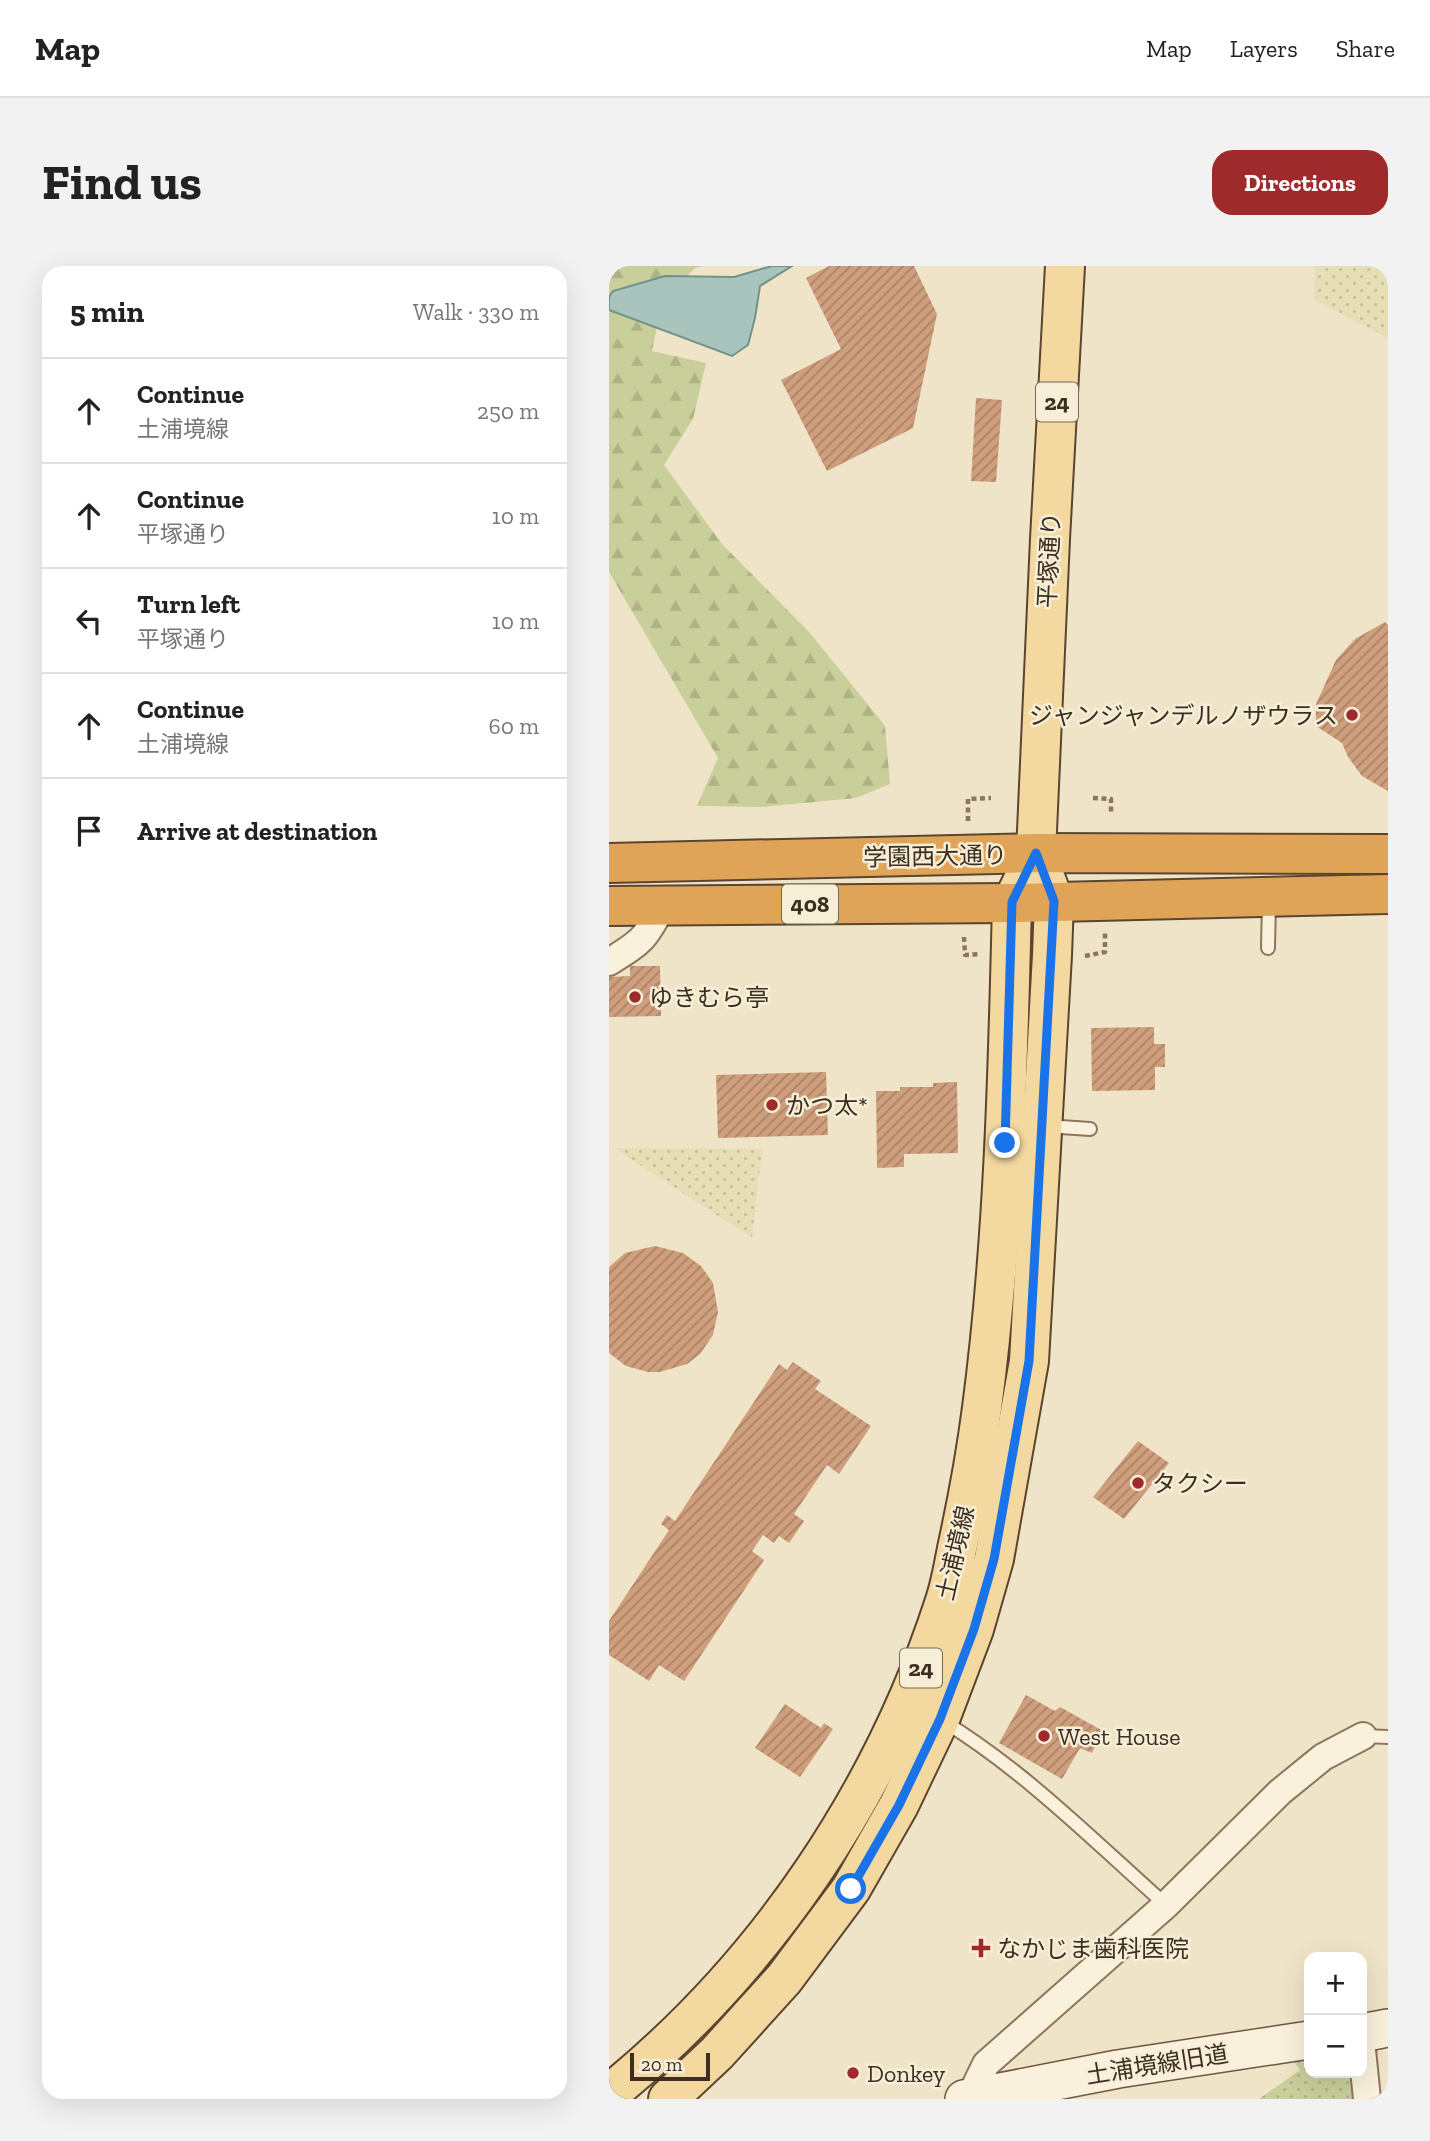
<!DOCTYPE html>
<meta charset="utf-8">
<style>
body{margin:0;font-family:"Zilla Slab","Noto Sans JP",serif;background:#f2f2f2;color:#222}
.controls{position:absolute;right:21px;bottom:21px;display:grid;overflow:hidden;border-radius:14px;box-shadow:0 7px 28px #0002}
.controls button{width:63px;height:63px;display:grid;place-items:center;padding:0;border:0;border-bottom:2px solid #e0e0e0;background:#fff;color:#222;font:35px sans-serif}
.scale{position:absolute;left:21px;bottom:18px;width:80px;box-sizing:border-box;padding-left:7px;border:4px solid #3d2e20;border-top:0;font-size:19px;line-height:24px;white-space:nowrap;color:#3d2e20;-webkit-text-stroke:5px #f7eed8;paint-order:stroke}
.stop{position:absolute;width:21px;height:21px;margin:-16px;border:5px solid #1a73e8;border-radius:50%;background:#fff}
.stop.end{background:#1a73e8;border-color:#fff;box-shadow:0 2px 7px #0008}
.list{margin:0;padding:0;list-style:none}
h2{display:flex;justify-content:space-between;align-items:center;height:91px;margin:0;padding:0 28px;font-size:30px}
h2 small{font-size:23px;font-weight:400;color:#767676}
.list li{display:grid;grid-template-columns:46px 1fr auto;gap:21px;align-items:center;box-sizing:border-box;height:105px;padding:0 28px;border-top:2px solid #e0e0e0}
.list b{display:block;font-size:26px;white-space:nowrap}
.list p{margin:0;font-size:23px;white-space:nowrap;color:#767676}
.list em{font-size:23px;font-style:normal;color:#767676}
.icon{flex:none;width:38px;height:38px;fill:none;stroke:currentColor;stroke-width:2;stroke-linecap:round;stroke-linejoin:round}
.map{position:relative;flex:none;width:779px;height:1833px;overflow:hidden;border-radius:21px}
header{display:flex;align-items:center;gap:42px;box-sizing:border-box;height:98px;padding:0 35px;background:#fff;border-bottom:2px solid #e0e0e0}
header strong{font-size:33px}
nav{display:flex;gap:38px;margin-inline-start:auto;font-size:24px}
.intro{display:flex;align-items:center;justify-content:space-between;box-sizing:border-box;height:168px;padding:0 42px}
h1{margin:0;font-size:49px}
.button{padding:18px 32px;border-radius:21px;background:#9e2a2b;color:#fff;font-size:24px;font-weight:700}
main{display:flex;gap:42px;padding:0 42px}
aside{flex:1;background:#fff;border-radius:21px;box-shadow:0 7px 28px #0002}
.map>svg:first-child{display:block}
.farmland{fill:url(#farmland-dots)}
.grass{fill:url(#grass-dots)}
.forest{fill:url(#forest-firs)}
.water{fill:#a9c4bc;stroke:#6f938a;stroke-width:2}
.building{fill:url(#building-hatch)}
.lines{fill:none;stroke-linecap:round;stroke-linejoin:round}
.lane-casing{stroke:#8d765c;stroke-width:16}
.street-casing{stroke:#8d765c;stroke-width:30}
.secondary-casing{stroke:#6f573f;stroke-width:40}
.primary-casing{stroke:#5b4430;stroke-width:42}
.highway-casing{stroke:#5b4430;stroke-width:42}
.path{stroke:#8d765c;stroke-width:4.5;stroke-dasharray:5 3.5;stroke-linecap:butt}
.lane{stroke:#faf1dc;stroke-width:12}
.street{stroke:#faf1dc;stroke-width:26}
.secondary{stroke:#faf1dc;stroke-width:37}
.primary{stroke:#f3d9a0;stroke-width:38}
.highway{stroke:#e0a458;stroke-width:38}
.route{stroke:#1a73e8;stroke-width:9}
.poi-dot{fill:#9e2a2b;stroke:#f7eed8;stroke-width:2.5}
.labels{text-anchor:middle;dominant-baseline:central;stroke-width:5;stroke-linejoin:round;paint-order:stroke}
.shield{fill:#f7eed8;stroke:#756857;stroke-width:2}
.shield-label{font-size:23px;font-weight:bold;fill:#3d2e20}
.street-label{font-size:24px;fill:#3d2e20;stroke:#f7eed8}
.poi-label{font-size:24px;fill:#3d2e20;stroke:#f7eed8;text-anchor:start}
</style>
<header>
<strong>Map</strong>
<nav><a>Map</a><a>Layers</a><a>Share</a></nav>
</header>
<div class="intro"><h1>Find us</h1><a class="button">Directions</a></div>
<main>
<aside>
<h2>5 min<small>Walk · 330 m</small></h2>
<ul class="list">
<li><svg class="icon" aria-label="ahead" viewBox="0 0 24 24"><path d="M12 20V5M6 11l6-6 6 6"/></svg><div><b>Continue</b><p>土浦境線</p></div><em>250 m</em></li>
<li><svg class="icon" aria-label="ahead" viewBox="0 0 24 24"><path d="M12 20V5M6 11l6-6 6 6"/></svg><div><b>Continue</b><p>平塚通り</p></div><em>10 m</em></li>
<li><svg class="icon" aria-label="left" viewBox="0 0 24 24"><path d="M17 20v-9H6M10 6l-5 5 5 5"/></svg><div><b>Turn left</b><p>平塚通り</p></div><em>10 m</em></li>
<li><svg class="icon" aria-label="ahead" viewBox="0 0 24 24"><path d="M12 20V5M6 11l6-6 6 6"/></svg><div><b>Continue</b><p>土浦境線</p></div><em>60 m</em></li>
<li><svg class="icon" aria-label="arrive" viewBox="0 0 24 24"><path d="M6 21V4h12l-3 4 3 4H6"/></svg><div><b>Arrive at destination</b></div></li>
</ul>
</aside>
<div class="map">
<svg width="779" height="1833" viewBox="0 0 779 1833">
<defs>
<pattern id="farmland-dots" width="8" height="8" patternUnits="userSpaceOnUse" patternTransform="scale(1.75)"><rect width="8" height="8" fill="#e6deb5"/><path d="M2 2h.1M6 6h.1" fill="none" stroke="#c6bf9b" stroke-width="1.8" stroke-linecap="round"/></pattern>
<pattern id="grass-dots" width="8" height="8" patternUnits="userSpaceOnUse" patternTransform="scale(1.75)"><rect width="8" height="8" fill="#c9cf9b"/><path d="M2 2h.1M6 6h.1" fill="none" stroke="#aeb285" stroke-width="1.8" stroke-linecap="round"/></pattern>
<pattern id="forest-firs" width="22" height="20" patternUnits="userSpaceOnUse" patternTransform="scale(1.75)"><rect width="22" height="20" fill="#c9cf9b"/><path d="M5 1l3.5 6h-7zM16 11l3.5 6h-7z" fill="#aeb285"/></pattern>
<pattern id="building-hatch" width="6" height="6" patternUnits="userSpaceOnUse" patternTransform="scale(1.75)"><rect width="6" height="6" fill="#cf9f7d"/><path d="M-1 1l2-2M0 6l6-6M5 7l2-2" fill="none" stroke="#a98266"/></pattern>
</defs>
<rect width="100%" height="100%" fill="#f0e4c8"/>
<g class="farmland">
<polygon points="706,0 779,0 779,72 705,34"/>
<polygon points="5,882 153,883 143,972"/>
</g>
<polygon class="grass" points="700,1787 700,1807 746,1807 749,1833 650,1833 691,1804 681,1790"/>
<polygon class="forest" points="0,0 95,0 86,2 53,37 43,85 97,97 84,153 55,199 113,278 200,366 269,451 276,460 281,518 247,532 153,541 88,540 109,492 0,306"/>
<polygon class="water" points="163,0 183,0 151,20 146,52 139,79 123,90 0,44 0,31 4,25 56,10 125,11"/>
<g class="building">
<polygon points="220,0 305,0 328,48 304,162 218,205 172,114 232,83 197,12"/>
<polygon points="367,132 393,134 387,216 362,215"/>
<polygon points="776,356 779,359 779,525 753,510 739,491 733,477 707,460 707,438 727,394 746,373"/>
<polygon points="21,700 51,700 52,750 0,751 0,711 21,710"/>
<polygon points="545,761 545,778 556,778 556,801 546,801 546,824 483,825 482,762"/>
<polygon points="217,806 219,869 109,872 107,809"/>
<polygon points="348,816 349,887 295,888 295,901 268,902 267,825 291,825 291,821 324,821 324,817"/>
<polygon points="46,980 74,987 92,1000 104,1017 109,1046 104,1069 91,1088 78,1098 51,1106 39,1106 17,1100 0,1087 0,1001 16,987"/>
<polygon points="184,1096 212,1115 206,1123 262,1160 230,1208 218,1199 185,1248 195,1255 180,1277 170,1270 165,1277 154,1269 143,1285 155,1294 75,1415 50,1399 40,1415 0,1389 0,1355 60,1264 52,1258 58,1249 66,1255 170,1098 178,1104"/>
<polygon points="529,1175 560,1197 515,1253 484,1231"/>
<polygon points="417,1429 446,1445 451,1441 494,1465 483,1487 471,1482 453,1513 390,1477"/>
<polygon points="176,1438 212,1462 215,1457 224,1463 191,1511 146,1482"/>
</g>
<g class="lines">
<defs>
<g id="lane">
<polyline points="659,682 660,635"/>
<polyline points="437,860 481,863"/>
<path d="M334,1455C416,1505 486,1576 557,1639"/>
<polyline points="754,1470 779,1471"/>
</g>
<g id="street">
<path d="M0,696C32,676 36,674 53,640"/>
<polyline points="753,1784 758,1833"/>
<polyline points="361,1831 377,1798 557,1639 671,1526 714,1491 754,1470"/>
</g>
<g id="secondary">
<polyline points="753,1767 779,1762"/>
<polyline points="355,1833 509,1803 700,1774"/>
</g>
<g id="primary">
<path d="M0,1828C157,1701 274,1527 336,1335C342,1317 345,1297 349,1278C359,1232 367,1188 373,1142C395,974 399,805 403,637L417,608"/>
<polyline points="59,1833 108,1787 175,1713 242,1623 290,1539 331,1453 365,1363 385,1293 420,1095 443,689 445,635 427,587 441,273 456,0"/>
</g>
<g id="highway">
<polyline points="0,597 427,587 779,588"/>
<polyline points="0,640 403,637 779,628"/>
</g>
</defs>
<use href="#lane" class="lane-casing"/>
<use href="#street" class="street-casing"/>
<use href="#secondary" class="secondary-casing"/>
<use href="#primary" class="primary-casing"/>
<use href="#highway" class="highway-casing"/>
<g class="path">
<polyline points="484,532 502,533 502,547"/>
<polyline points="359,555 359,533 382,532"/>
<polyline points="355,671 356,689 372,688"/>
<polyline points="476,690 496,686 496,667"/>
</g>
<use href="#lane" class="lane"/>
<use href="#street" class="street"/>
<use href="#secondary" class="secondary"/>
<use href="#primary" class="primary"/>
<use href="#highway" class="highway"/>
</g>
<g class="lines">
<polyline class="route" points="242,1623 290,1539 331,1453 365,1363 385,1293 420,1095 445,635 427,587 403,636 396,877"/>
</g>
<g class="poi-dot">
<circle cx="743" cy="449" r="7"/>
<circle cx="26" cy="731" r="7"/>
<circle cx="163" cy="839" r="7"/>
<circle cx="529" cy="1217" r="7"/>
<circle cx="435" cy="1470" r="7"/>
<path d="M368.5 1671.5h7v7h7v7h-7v7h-7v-7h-7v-7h7z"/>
<circle cx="244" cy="1807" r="7"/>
</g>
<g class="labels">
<g class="shield">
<rect x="427" y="116.5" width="42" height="39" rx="5"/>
<rect x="173" y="618.5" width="56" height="39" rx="5"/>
<rect x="291" y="1382.5" width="42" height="39" rx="5"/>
</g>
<g class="shield-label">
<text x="448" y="136">24</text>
<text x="201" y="638">408</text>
<text x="312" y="1402">24</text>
</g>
<g class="street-label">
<text transform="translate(440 294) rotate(-87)">平塚通り</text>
<text transform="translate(326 590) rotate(-1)">学園西大通り</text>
<text transform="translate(346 1287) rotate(-77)">土浦境線</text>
<text transform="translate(548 1798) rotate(-9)">土浦境線旧道</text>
</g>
<g class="poi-label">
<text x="729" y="449" text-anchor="end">ジャンジャンデルノザウラス</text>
<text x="40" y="731">ゆきむら亭</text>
<text x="177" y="839">かつ太*</text>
<text x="543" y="1217">タクシー</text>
<text x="449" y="1470">West House</text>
<text x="388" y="1682">なかじま歯科医院</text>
<text x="258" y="1807">Donkey</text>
</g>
</g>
</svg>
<div class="controls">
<button>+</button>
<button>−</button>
</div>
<div class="scale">20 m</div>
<div class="stop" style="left:242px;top:1623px"></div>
<div class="stop end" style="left:396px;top:877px"></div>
</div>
</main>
